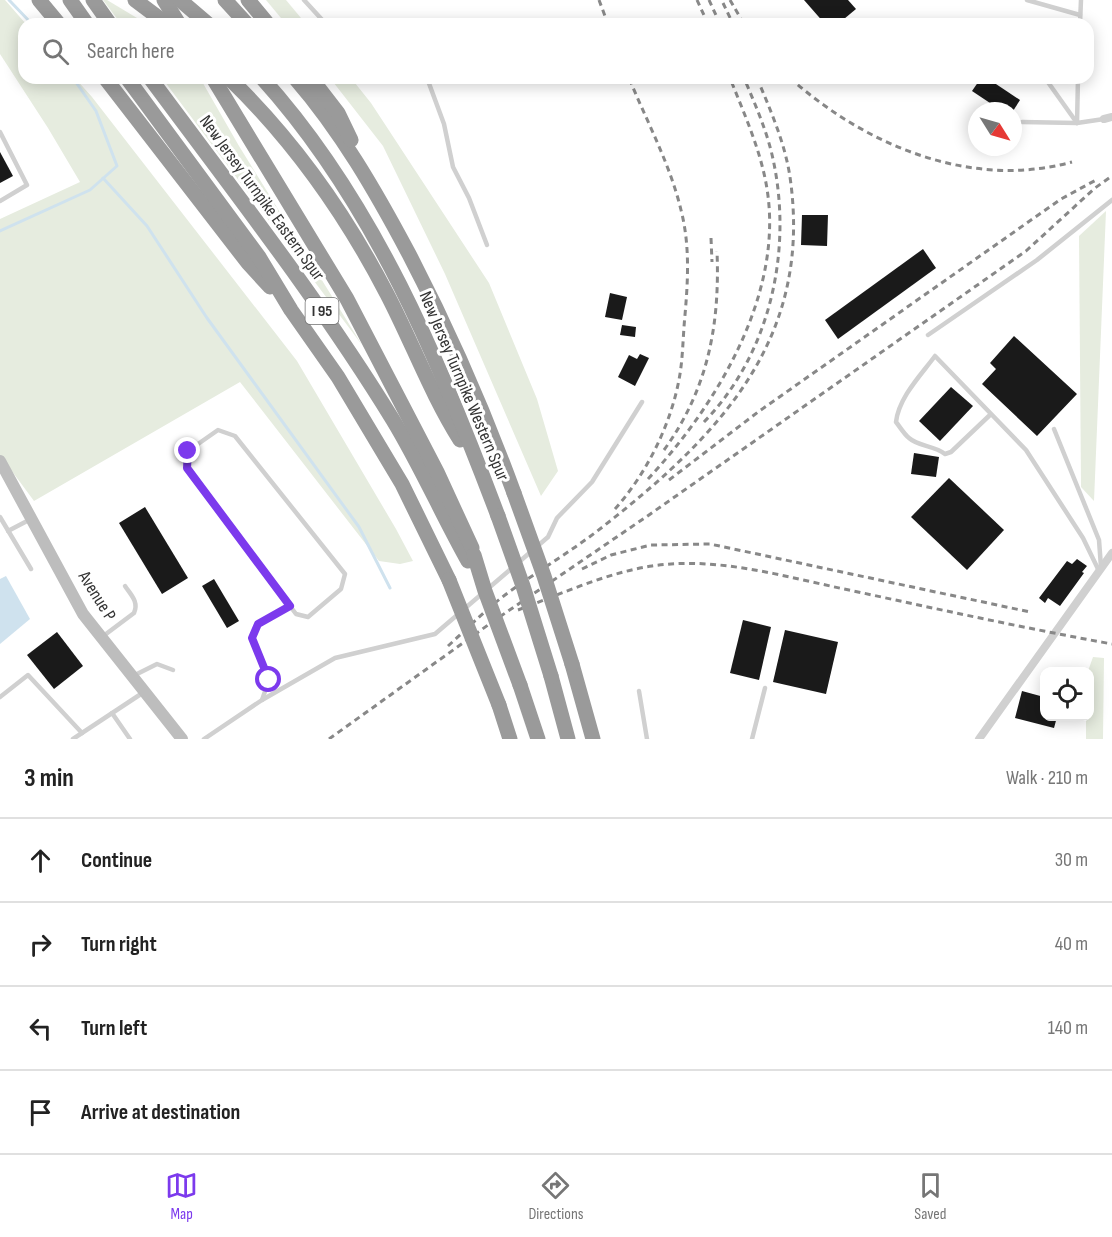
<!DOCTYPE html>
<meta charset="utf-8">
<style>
body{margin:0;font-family:"Sofia Sans Condensed",sans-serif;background:#f2f2f2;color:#222}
.controls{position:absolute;right:18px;bottom:18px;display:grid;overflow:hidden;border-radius:12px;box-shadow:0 3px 15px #0003}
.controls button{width:54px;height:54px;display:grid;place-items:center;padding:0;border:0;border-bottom:2px solid #e0e0e0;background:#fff;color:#222;font:30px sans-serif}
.compass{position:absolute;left:968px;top:102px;width:54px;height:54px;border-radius:50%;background:#fff;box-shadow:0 3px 15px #0003;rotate:127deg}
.stop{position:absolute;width:18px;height:18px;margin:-14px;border:4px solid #7c3aed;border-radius:50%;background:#fff}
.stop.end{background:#7c3aed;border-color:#fff;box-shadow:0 2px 6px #0008}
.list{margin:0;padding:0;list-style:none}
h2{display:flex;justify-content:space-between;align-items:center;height:78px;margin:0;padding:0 24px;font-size:26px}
h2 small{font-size:20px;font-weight:400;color:#767676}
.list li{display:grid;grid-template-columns:39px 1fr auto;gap:18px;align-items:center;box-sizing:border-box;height:84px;padding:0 24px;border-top:2px solid #e0e0e0}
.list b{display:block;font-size:22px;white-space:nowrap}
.list em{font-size:20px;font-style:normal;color:#767676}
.icon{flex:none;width:33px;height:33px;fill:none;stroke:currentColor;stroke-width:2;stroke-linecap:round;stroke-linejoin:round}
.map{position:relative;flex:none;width:1112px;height:739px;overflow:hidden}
.search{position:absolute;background:#fff;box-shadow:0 3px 15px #0003;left:18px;right:18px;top:18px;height:66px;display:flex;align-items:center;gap:15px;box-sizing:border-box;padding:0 21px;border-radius:18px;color:#767676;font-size:22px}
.sheet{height:414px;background:#fff}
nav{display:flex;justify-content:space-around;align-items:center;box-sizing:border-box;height:84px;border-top:2px solid #e0e0e0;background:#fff;font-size:16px;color:#767676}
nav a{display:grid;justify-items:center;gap:3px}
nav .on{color:#7c3aed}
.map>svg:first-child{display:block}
.green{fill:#e6ecdf}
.water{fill:#cfe2ee}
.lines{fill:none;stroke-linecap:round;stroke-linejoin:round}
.stream{stroke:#cfe2ee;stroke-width:3}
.building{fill:#1a1a1a}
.lane{stroke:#d0d0d0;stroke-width:4.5}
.street{stroke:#d0d0d0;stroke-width:8}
.secondary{stroke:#bdbdbd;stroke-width:12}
.highway{stroke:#9a9a9a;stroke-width:15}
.rail{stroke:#888;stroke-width:3;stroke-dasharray:6 4.5;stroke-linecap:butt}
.highway-bridge{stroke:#9a9a9a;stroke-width:15}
.route{stroke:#7c3aed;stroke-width:8}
.labels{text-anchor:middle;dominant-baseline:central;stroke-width:6;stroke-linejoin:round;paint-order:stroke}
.shield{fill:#fff;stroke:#707070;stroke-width:1.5}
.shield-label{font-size:16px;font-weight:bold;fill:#333}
.street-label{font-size:18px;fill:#333;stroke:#fff}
</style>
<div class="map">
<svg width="1112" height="739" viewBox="0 0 1112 739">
<rect width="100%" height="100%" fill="#fff"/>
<g class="green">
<polygon points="0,0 5,0 26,24 24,24 24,78 75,78 92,97 297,361 396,529 413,561 400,564 379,561 240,382 34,501 0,455 0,219 80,182 48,128 0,54"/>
<polygon points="103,0 107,0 147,24 121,24"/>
<polygon points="266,0 286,0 306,24 286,24"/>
<polygon points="162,78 200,78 239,146 362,345"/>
<polygon points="330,78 351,78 371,103 489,283 537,399 558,471 541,496 445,274 383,146"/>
<polygon points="1106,211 1094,501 1081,487 1079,236"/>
<polygon points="1093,657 1104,658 1103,739 1086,739 1086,717 1090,716 1090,672 1088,671"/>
</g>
<polygon class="water" points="6,576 30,619 0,644 0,579"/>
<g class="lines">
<g class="stream">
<polyline points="9,0 32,24"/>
<polyline points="103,178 147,226 207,318 359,527 390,588"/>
<polyline points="0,231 90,190 117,166 96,111 73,78"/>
</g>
</g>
<g class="building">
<polygon points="804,0 848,0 856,9 838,24 825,24"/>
<polygon points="981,78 987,78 1020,100 1013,111 1002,111 972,91"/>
<polygon points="0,152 13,176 0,183"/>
<polygon points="802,215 828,215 827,246 801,245"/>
<polygon points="923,249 936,268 838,339 825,320"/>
<polygon points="610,293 627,297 622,320 605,317"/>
<polygon points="622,325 636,327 635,337 620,335"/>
<polygon points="1014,336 1077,394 1037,436 982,384 996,369 990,363"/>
<polygon points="640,354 649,358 635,386 618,377 629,355 637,359"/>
<polygon points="951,387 973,406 940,441 919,421"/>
<polygon points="914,453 939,457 936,477 911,474"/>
<polygon points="949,478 1004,530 967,570 911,517"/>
<polygon points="145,507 188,578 162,594 119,523"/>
<polygon points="1077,559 1087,566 1082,572 1084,573 1060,606 1048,598 1045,603 1039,598 1067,561 1072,564"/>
<polygon points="214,579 239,621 227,628 202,586"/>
<polygon points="743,620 771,627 759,680 730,673"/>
<polygon points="785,630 838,642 826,694 773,682"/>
<polygon points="57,632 83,666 54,689 27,655"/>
<polygon points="1022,691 1044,697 1044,717 1057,717 1054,728 1015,718"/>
</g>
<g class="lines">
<g class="lane">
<polyline points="304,0 326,24"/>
<polyline points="1027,0 1080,15"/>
<polyline points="1080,24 1081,0"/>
<polyline points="381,78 385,81 409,78"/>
<polyline points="427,78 444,124 453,167 469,198 487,245"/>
<polyline points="1045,78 1077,123"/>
<polyline points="930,81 933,78"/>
<polyline points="1022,122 1077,123 1104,119"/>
<polyline points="1077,123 1078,78"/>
<polyline points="0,132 27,185 0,201"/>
<polyline points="928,335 1037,260 1112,200"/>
<path d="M991,414L951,452L945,454C934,445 919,447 909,438C904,434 900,427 896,422C899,397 921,375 935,356L1026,450L1083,538L1099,571"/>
<polyline points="1054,429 1099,540 1101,567"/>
<polyline points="0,517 31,569"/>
<polyline points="8,531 29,520"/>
<polyline points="519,562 548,537 557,518 592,482 642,402"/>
<path d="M102,637L134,613C139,602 131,595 125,586"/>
<polyline points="135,675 157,664 173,670"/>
<polyline points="639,691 647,739"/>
<polyline points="0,697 28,675 82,733"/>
<polyline points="262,700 269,680 252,638 258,624 290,606 187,468 188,451 218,430 235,436 345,574 341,589 308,617 296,614 290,606"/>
<polyline points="112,713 130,739"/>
<polyline points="73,739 144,692"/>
<polyline points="204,739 262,700 335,658 435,634 512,568"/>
<polyline points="752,739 765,688"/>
</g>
<g class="street">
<polyline points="1104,119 1112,117"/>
<polyline points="979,739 1112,553"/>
</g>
<polyline class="secondary" points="0,461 83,614 182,739"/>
<g class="highway">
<polyline points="39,0 59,24"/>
<polyline points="70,0 87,24"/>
<polyline points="93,0 110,24"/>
<polyline points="135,0 167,24"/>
<polyline points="164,0 179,24"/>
<polyline points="180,0 208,24"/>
<polyline points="225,0 247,24"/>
<polyline points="248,0 268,24"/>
<polyline points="105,78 248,263 270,287"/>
<polyline points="127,78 259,257 291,310 338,377 402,484 449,580"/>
<path d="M150,78C233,190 320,301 393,420C421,466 442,515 468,561"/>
<polyline points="213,78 347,299 437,472 472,548"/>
<path d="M229,78C294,141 345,213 387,294C412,342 431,394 460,440"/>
<path d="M262,78C374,202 440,362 498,516"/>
<path d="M295,78C341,131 376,192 409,254C449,331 484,411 514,493"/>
<polyline points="311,78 338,113 351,140"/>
<polyline points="572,664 593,739"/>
<polyline points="551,676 568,739"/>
<polyline points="520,685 538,739"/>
<polyline points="499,705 510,739"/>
</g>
<g class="rail">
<polyline points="599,0 608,24"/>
<polyline points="697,0 708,24"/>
<polyline points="709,0 720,24"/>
<polyline points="730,0 744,24"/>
<polyline points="723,3 733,24"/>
<path d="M790,78C865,145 971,190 1072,162"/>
<polyline points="711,238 712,262"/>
<path d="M704,422C770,354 793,251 773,159C767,131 755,104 744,78"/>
<path d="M664,450C708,389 720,325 717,251"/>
<path d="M648,479C715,407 781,299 768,196C763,155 745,116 730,78"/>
<polyline points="669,480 758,412 1061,199 1096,180"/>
<path d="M615,509C647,473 672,423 680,374C683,355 683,335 685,315C688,280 690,245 681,210C670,164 647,122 629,78"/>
<polyline points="582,569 611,555 651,545 710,544 1030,612"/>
<path d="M518,610C561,594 606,573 652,566C718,556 785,577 849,590C937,609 1024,628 1112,644"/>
<path d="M448,646C468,628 487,608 509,592C541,569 575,549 605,525C722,433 813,337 790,177C785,143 770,109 757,78"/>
<polyline points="329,739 495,620 646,517 1026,251 1095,188 1112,176"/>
</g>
<g class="highway-bridge">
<polyline points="514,493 544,576 572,664"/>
<polyline points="498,516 523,586 551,676"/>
<polyline points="474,555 485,591 520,685"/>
<polyline points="449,580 499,705"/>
</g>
</g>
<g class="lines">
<polyline class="route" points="188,451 187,468 290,606 258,624 252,638 269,680"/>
</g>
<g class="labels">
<rect class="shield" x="305.5" y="298" width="33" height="26" rx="4.5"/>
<g class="shield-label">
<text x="322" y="311">I 95</text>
</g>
<g class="street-label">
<text transform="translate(262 198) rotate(54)">New Jersey Turnpike Eastern Spur</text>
<text transform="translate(464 386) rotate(67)">New Jersey Turnpike Western Spur</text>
<text transform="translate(97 596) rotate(58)">Avenue P</text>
</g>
</g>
</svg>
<div class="controls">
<button><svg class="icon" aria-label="locate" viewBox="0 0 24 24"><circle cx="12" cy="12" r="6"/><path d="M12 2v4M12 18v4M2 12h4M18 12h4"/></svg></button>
</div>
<svg class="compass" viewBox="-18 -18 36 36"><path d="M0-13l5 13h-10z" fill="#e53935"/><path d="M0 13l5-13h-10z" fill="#767676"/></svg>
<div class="stop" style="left:269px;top:680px"></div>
<div class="stop end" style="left:188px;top:451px"></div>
<div class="search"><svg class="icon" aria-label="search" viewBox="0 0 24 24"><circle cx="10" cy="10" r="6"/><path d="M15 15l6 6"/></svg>Search here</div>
</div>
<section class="sheet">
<h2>3 min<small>Walk · 210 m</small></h2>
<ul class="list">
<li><svg class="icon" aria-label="ahead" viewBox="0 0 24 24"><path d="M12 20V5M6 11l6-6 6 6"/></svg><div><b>Continue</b></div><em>30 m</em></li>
<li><svg class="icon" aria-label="right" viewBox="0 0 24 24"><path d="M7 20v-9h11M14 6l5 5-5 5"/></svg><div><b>Turn right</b></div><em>40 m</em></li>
<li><svg class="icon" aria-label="left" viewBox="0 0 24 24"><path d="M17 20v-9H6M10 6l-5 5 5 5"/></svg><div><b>Turn left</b></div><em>140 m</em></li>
<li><svg class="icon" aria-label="arrive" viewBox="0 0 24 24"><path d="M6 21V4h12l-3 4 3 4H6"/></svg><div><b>Arrive at destination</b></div></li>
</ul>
</section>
<nav>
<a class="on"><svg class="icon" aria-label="map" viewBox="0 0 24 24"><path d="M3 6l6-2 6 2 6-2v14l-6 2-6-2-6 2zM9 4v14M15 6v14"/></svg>Map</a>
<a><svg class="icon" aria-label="directions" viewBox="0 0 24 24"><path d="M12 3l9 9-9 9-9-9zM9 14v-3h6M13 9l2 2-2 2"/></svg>Directions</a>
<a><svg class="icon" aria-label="saved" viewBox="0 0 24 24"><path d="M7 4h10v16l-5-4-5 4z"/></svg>Saved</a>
</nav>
